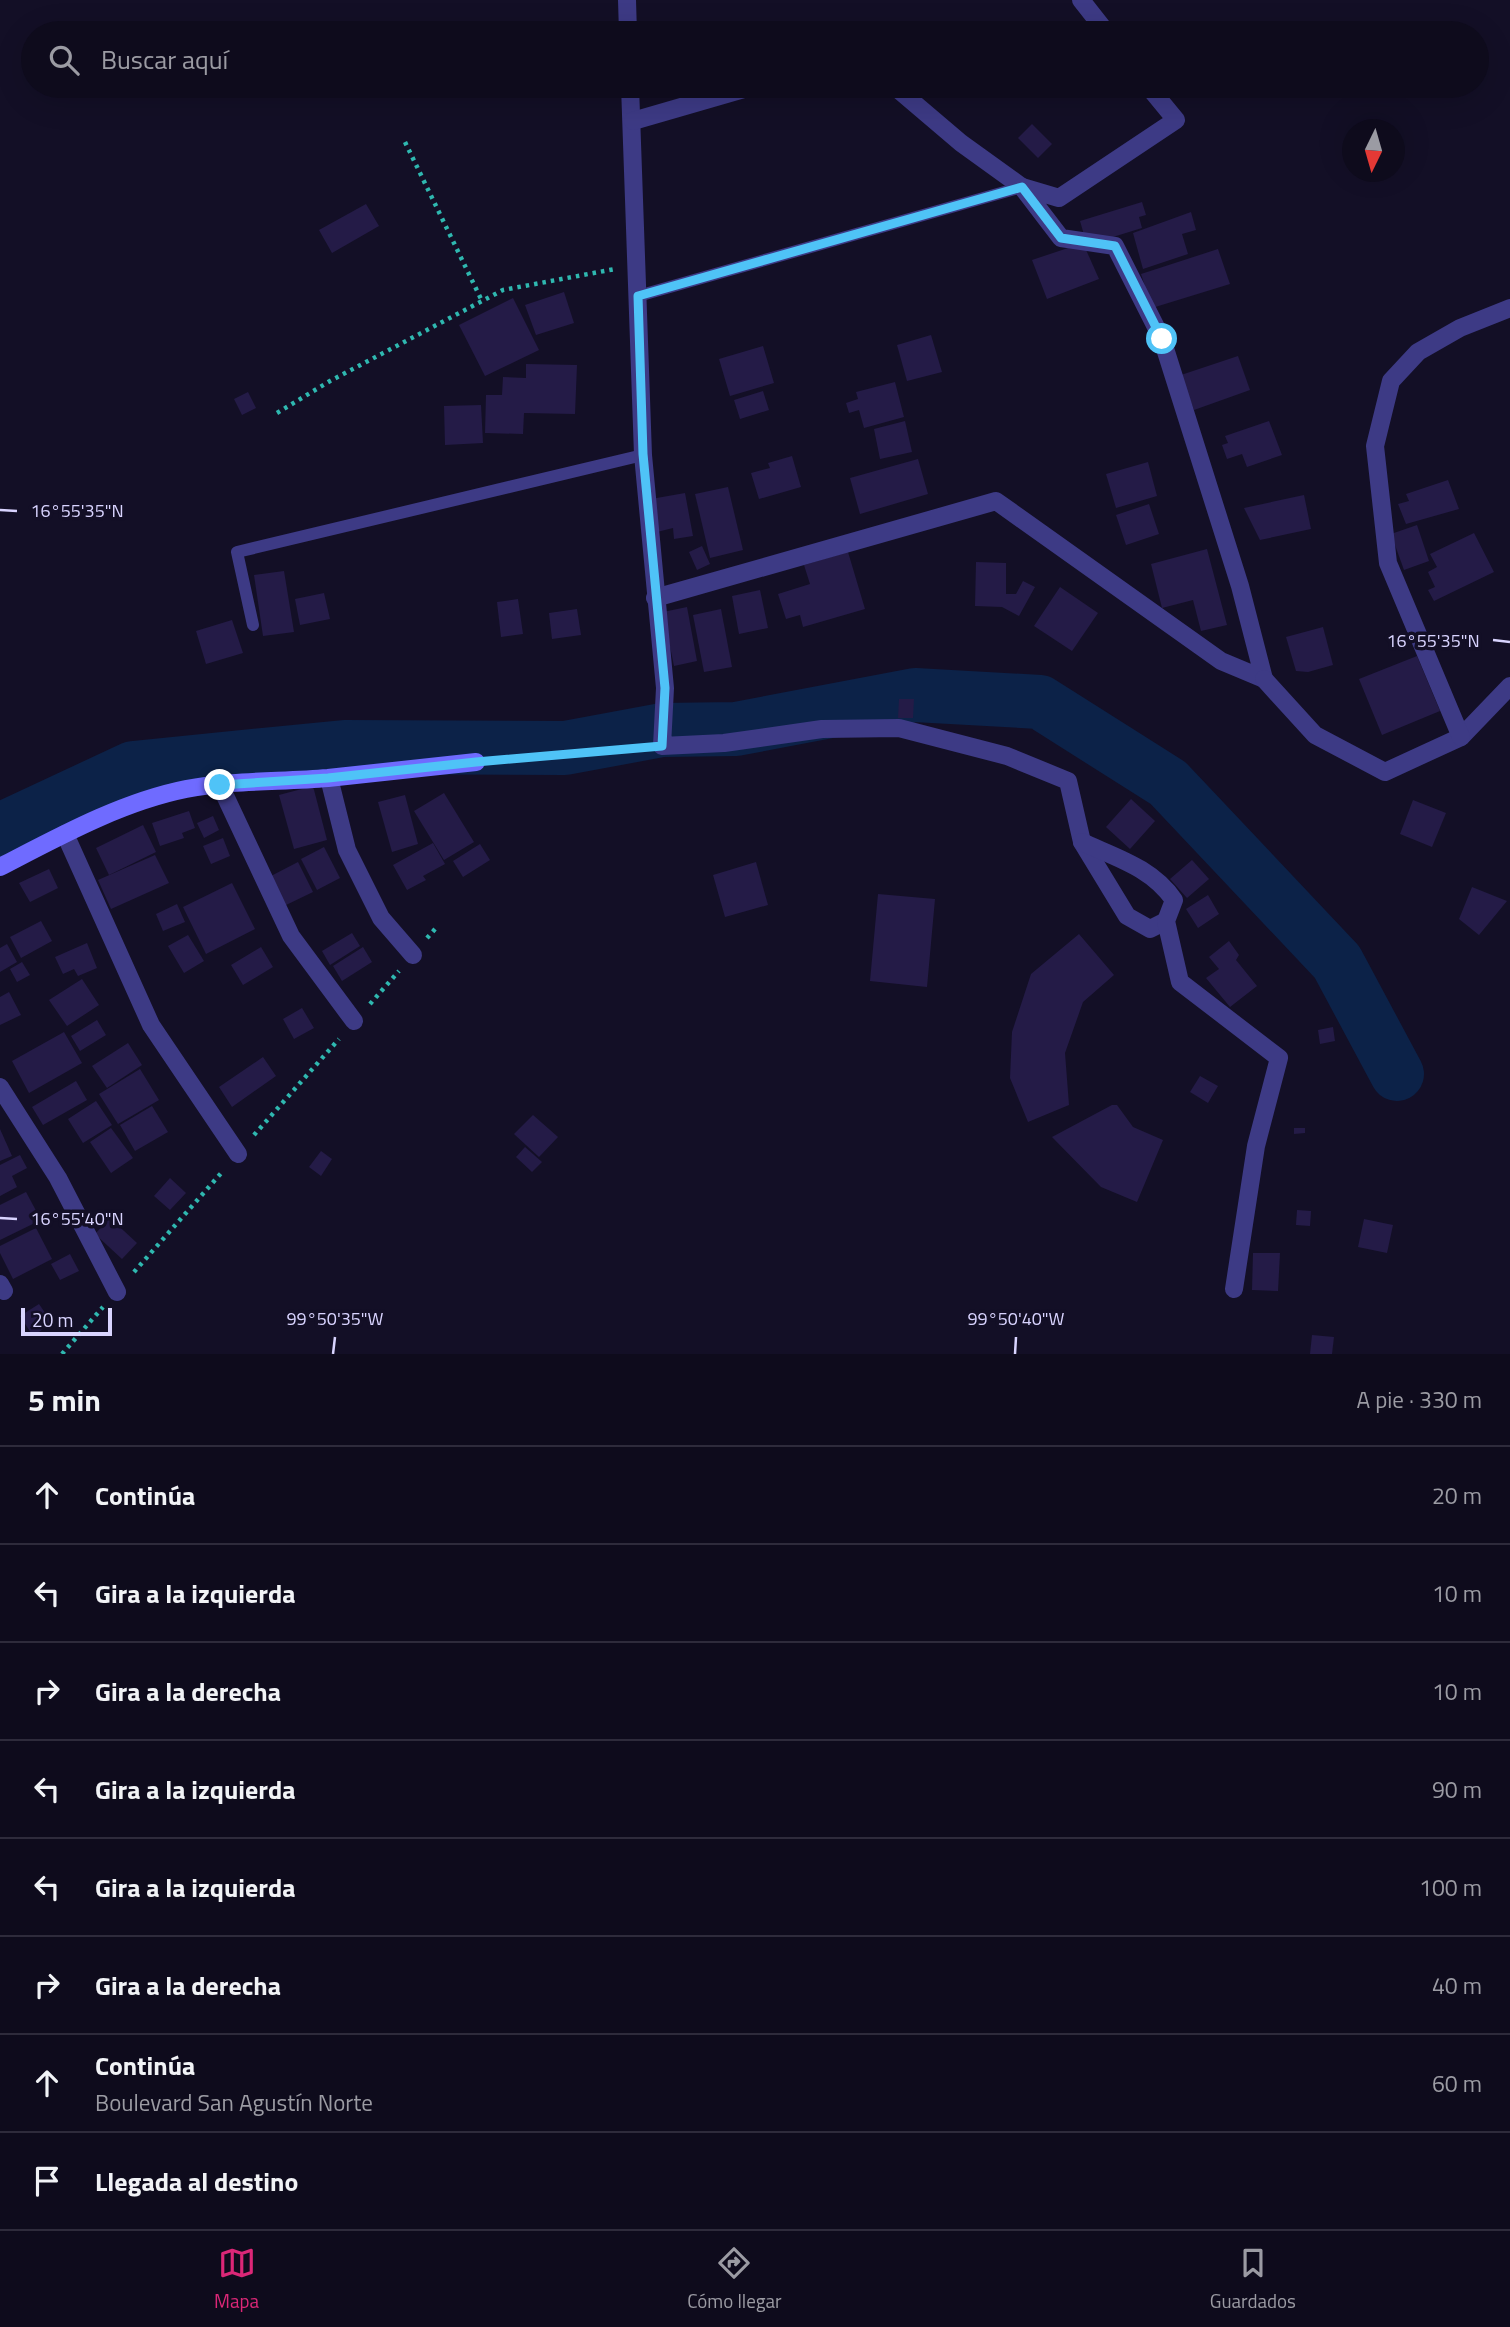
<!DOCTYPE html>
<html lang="es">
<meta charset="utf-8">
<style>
body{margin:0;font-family:"Titillium Web",sans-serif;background:#171425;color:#f1f3f6}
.compass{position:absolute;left:1342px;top:119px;width:63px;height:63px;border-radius:50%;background:#0e0b1c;box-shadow:0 7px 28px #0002;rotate:185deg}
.scale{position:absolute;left:21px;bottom:18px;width:91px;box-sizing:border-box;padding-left:7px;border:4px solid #d9d4ff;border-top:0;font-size:19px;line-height:24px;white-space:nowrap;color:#d9d4ff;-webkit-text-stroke:5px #130f26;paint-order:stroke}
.stop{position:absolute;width:21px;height:21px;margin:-16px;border:5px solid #4fc3f7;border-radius:50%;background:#fff}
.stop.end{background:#4fc3f7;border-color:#fff;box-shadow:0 2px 7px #0008}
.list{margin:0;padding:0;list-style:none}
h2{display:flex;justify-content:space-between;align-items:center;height:91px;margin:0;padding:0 28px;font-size:30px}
h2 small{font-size:23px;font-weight:400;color:#9b9ba3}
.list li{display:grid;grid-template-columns:46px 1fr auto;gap:21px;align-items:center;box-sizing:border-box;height:98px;padding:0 28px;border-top:2px solid #2e2b3b}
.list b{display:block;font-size:26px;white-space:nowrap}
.list p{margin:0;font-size:23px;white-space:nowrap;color:#9b9ba3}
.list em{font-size:23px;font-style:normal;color:#9b9ba3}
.icon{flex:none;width:38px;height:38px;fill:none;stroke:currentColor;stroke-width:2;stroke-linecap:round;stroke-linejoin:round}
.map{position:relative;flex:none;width:1510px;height:1354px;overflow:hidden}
.search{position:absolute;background:#0e0b1c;box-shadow:0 7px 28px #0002;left:21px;right:21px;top:21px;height:77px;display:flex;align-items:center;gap:18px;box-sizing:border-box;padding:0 24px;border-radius:38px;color:#9b9ba3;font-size:26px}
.sheet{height:875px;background:#0e0b1c}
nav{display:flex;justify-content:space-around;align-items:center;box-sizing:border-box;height:98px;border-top:2px solid #2e2b3b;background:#0e0b1c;font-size:19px;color:#9b9ba3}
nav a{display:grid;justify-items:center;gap:4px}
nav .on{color:#db2777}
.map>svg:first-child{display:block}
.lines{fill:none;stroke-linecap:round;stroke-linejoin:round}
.river{stroke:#0c2248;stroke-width:54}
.building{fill:#241b47}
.path{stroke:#2fb8b0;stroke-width:4.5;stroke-dasharray:3.5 5;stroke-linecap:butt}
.service{stroke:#3d3a85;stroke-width:12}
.minor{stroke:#3d3a85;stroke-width:18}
.secondary{stroke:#6f6bff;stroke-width:18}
.route{stroke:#4fc3f7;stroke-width:9}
.ticks{fill:none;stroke:#d9d4ff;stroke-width:2.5}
.ticks-label{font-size:18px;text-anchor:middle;fill:#d9d4ff;stroke:#130f26;stroke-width:7;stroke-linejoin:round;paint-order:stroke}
</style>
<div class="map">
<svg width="1510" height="1354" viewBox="0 0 1510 1354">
<rect width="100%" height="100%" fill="#130f26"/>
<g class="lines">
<polyline class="river" points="0,830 133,768 344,747 565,748 662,730 736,729 915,695 1040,702 1168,783 1337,962 1397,1074"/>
</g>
<g class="building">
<polygon points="1032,124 1052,144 1038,158 1018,138"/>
<polygon points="1142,202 1146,215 1139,217 1142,228 1087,245 1080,221"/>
<polygon points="366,204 379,226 332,253 319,230"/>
<polygon points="1191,212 1196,230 1182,234 1188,254 1143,269 1133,233"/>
<polygon points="1083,243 1099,279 1047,299 1032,260"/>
<polygon points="1218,249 1230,284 1152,308 1141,274"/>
<polygon points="564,292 574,323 536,335 525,305"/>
<polygon points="513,298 539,350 485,376 459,325"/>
<polygon points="931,335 942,372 907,381 897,345"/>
<polygon points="763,346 774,383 730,396 719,359"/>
<polygon points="1238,356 1250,390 1194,410 1181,375"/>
<polygon points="526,364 577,365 575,414 524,413 523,434 485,433 486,395 502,395 503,377 526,378"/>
<polygon points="895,382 904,417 864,428 859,410 849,413 846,403 858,399 856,392"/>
<polygon points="763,391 769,410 740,419 734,400"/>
<polygon points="248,392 256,408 242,415 234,399"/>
<polygon points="481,405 483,443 445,445 444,406"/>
<polygon points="905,421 912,452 880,459 874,429"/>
<polygon points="1269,421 1282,455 1247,467 1242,454 1227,459 1222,445 1228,443 1225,436"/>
<polygon points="792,456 801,487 759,499 751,473 770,468 768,463"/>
<polygon points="918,459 928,494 860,514 850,478"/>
<polygon points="1148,462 1157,496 1116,508 1106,474"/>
<polygon points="1448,480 1459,509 1406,524 1398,504 1409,501 1406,494"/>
<polygon points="728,487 743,550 710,558 695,494"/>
<polygon points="685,493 693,536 674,539 673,528 657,532 651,499"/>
<polygon points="1304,495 1311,529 1260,540 1244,508"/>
<polygon points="1149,504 1159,534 1126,545 1116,515"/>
<polygon points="1417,525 1429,561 1404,570 1391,534"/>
<polygon points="1474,533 1494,572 1434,601 1428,590 1435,587 1428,572 1437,567 1430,554"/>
<polygon points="702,546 710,564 697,570 689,552"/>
<polygon points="1207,549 1227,625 1201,631 1193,600 1162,608 1151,564"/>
<polygon points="848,552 865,609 803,627 800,615 786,619 778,594 810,584 804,565"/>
<polygon points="976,562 1006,563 1006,594 1016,594 1023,581 1035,587 1019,616 1002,607 975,606"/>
<polygon points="284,571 294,632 263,636 254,575"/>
<polygon points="1060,587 1098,613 1072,651 1034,626"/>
<polygon points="760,590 768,628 739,634 732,596"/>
<polygon points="324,593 330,619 300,625 295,599"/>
<polygon points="518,599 523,634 501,637 497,602"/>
<polygon points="687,607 697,661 674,666 663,612"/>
<polygon points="577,609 581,635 552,639 549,613"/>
<polygon points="721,609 732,667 704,672 693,615"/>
<polygon points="232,620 243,653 206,664 196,631"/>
<polygon points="1323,627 1333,665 1308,672 1296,671 1286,637"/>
<polygon points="1417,656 1440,711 1382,735 1359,679"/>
<polygon points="899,699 914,699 913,718 898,718"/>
<polygon points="313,786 327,840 294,849 279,795"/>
<polygon points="444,793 474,842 444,860 414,811"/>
<polygon points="405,795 418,844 392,852 378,802"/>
<polygon points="1131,799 1155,821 1130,849 1106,827"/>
<polygon points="1413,800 1446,813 1432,847 1400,834"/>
<polygon points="189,811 195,828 182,833 184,838 160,846 152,823"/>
<polygon points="213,816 219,830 204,838 197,823"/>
<polygon points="143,825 156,852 109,875 96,848"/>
<polygon points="223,838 230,856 211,864 203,846"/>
<polygon points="433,843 445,864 423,876 426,880 407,890 393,865"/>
<polygon points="480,844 490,860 463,877 453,861"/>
<polygon points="324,847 340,878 317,890 301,859"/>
<polygon points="155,855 169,883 111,909 98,880"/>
<polygon points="1192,860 1209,879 1187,898 1170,879"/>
<polygon points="298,862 313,892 284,906 269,877"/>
<polygon points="756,862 768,905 725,917 713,875"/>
<polygon points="49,869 58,888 30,902 19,883"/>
<polygon points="232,883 255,929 206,954 183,907"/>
<polygon points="1472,887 1507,901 1479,935 1459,919"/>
<polygon points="878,894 935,899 927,987 870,981"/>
<polygon points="1208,895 1219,914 1198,928 1186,909"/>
<polygon points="177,904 185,922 163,931 156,914"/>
<polygon points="41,921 52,941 21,958 10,937"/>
<polygon points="352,933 360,946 330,965 322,951"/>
<polygon points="1079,934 1114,975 1083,1002 1065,1053 1069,1105 1028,1122 1010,1078 1012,1032 1031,974"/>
<polygon points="188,935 204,961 184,973 168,946"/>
<polygon points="1229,941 1239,955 1236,960 1257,986 1230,1007 1206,978 1219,969 1209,957"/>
<polygon points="87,943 97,968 78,976 74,969 63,974 55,957"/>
<polygon points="7,944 17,962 0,972 0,948"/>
<polygon points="261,947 273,967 243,985 231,965"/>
<polygon points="363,947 372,962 342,981 333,966"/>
<polygon points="22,962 30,975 17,982 10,969"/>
<polygon points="82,979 99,1005 67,1026 49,1000"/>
<polygon points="9,992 21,1015 0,1025 0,997"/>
<polygon points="302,1008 314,1028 294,1039 283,1019"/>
<polygon points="97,1020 106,1035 80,1051 71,1036"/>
<polygon points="1333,1027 1335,1041 1320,1044 1318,1030"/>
<polygon points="64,1032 82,1063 29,1093 12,1061"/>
<polygon points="128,1043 142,1065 107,1088 92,1066"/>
<polygon points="263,1057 276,1076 232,1107 219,1087"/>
<polygon points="140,1069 159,1100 118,1124 99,1094"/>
<polygon points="1200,1076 1218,1086 1208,1103 1190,1092"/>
<polygon points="76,1081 87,1100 43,1125 32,1107"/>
<polygon points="96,1101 112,1125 83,1143 68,1119"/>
<polygon points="1112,1105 1117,1105 1133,1127 1163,1140 1137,1202 1101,1187 1052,1137"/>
<polygon points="152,1106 168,1132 135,1151 120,1125"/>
<polygon points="533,1115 558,1137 539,1157 514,1134"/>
<polygon points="111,1128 133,1158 111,1173 90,1142"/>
<polygon points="1294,1128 1305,1128 1305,1133 1294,1134"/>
<polygon points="0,1129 12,1156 0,1161"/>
<polygon points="525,1147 542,1162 532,1172 516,1157"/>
<polygon points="321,1151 332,1159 321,1176 309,1167"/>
<polygon points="20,1155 27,1168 12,1176 17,1187 0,1196 0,1165"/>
<polygon points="170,1178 186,1193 170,1210 154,1196"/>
<polygon points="26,1192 41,1220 0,1240 0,1205"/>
<polygon points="1297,1210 1311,1211 1310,1226 1296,1225"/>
<polygon points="110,1218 137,1243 122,1259 95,1234"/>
<polygon points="1364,1219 1393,1225 1387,1253 1358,1247"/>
<polygon points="36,1228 52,1259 13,1279 0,1253 0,1246"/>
<polygon points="1253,1253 1280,1253 1278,1291 1252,1290"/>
<polygon points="70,1254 79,1271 60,1280 51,1264"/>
<polygon points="39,1304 52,1323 33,1336 20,1316"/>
<polygon points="1312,1335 1334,1337 1332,1354 1310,1354"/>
</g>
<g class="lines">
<g class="path">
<polyline points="405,142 482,301"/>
<polyline points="277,413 330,381 503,290 615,269"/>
<polyline points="499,760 641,749"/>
<polyline points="427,938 436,928"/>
<polyline points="370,1004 399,971"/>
<polyline points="254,1135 339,1039"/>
<polyline points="134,1272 223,1171"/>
<polyline points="62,1354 103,1307"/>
</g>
<g class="service">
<polyline points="638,296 1022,187"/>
<polyline points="253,625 237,552 643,455"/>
</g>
<g class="minor">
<polyline points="627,0 628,33"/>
<polyline points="1081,0 1107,33"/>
<polyline points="630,86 643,455 665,688 662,746 724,743 822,729 899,728 1007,756 1068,781 1082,842 1127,916 1150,929 1166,921"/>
<polyline points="894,86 961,143 1022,187"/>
<polyline points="633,121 754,86"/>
<polyline points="655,598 996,501 1221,661 1264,679 1240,586 1162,339 1115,246 1061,238 1022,187 1059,198 1176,120 1148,86"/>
<polyline points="1264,679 1315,735 1385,772 1461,737 1510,686"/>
<polyline points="1461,737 1388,563 1375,446 1391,381 1418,352 1460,328 1510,308"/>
<polyline points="329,778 347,850 381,918 413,955"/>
<polyline points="220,785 291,936 354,1021"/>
<polyline points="65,834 151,1025 238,1154"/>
<path d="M1082,842C1117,858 1152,868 1174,900L1166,921L1180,982L1279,1058L1256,1146L1234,1289"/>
<polyline points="0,1087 58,1178 117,1292"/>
<polyline points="0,1284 4,1291"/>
</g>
<path class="secondary" d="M0,867C58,837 121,802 186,789C232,780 281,782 328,778C378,773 427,767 476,762"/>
</g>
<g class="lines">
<polyline class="route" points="220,785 328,778 476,762 662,746 665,688 643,454 638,296 1022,187 1061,238 1115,246 1162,339"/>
</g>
<path class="ticks" d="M0,510L17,511M1493,640L1510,642M0,1218L17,1219M333,1354L335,1337M1015,1354L1016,1337"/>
<g class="ticks-label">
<text x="77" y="517">16°55'35"N</text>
<text x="1433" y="647">16°55'35"N</text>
<text x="77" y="1225">16°55'40"N</text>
<text x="335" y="1325">99°50'35"W</text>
<text x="1016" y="1325">99°50'40"W</text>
</g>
</svg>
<svg class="compass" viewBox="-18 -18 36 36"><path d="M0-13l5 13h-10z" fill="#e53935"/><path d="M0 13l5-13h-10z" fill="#9b9ba3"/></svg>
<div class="scale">20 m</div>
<div class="stop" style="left:1162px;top:339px"></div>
<div class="stop end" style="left:220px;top:785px"></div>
<div class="search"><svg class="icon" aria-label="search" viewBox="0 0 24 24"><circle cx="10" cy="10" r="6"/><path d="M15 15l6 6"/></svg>Buscar aquí</div>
</div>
<section class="sheet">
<h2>5 min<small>A pie · 330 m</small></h2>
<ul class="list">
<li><svg class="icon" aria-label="ahead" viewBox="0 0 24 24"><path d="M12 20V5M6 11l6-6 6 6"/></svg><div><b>Continúa</b></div><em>20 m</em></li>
<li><svg class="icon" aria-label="left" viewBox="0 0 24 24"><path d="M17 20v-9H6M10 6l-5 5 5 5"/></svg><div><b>Gira a la izquierda</b></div><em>10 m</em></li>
<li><svg class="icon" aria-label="right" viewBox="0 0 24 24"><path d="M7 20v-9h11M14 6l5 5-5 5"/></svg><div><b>Gira a la derecha</b></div><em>10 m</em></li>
<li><svg class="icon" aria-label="left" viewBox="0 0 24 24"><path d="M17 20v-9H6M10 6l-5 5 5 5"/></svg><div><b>Gira a la izquierda</b></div><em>90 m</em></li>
<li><svg class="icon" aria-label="left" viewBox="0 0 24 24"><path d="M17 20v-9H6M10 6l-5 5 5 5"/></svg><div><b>Gira a la izquierda</b></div><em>100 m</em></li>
<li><svg class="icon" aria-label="right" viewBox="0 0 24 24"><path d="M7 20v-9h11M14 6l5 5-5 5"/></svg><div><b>Gira a la derecha</b></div><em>40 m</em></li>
<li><svg class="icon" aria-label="ahead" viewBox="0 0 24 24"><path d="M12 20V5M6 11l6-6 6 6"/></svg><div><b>Continúa</b><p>Boulevard San Agustín Norte</p></div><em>60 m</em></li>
<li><svg class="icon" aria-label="arrive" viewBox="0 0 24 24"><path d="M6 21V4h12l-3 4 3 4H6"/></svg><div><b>Llegada al destino</b></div></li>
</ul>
</section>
<nav>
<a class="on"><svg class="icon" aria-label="map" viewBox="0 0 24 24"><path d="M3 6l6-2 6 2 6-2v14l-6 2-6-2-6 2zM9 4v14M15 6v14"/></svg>Mapa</a>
<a><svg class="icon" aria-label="directions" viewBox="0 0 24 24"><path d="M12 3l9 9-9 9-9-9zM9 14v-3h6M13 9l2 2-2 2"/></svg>Cómo llegar</a>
<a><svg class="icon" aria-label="saved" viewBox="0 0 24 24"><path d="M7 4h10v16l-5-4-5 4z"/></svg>Guardados</a>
</nav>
